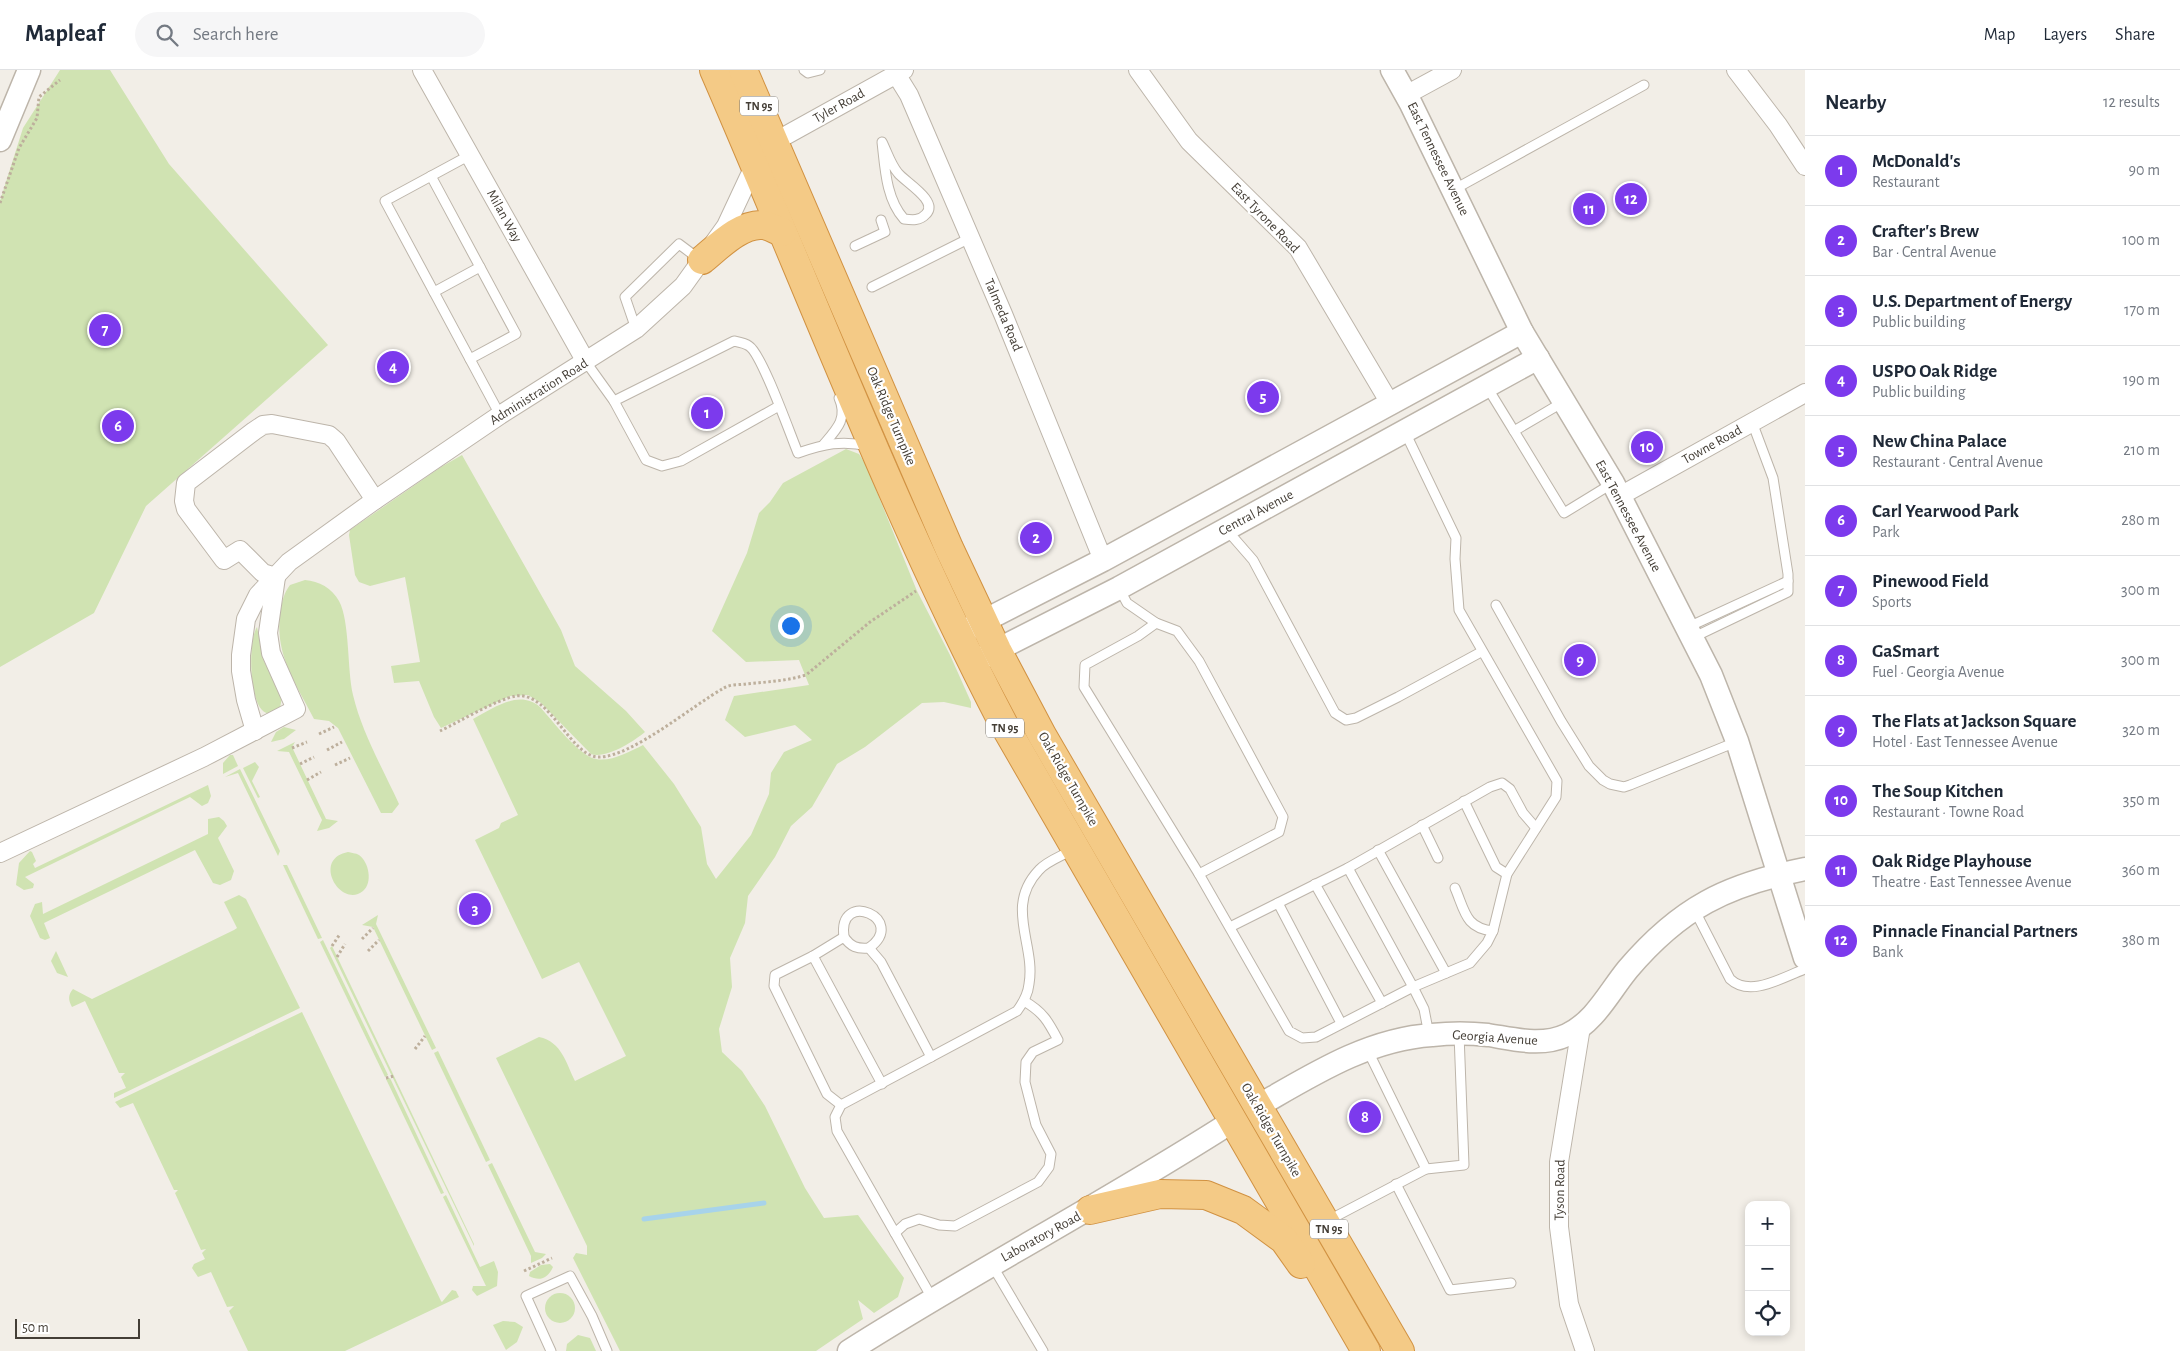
<!DOCTYPE html>
<meta charset="utf-8">
<style>
body{margin:0;font-family:"Alegreya Sans",sans-serif;background:#f6f6f7;color:#1f2937}
.controls{position:absolute;right:15px;bottom:15px;display:grid;overflow:hidden;border-radius:10px;box-shadow:0 2px 8px #0003}
.controls button{width:45px;height:45px;display:grid;place-items:center;padding:0;border:0;border-bottom:1px solid #e0e1e3;background:#fff;color:#1f2937;font:25px sans-serif}
.scale{position:absolute;left:15px;bottom:12px;width:125px;box-sizing:border-box;padding-left:5px;border:2px solid #443e36;border-top:0;font-size:14px;line-height:18px;white-space:nowrap;color:#443e36;-webkit-text-stroke:4px #fff;paint-order:stroke}
.you{position:absolute;left:790px;top:555px;width:18px;height:18px;margin:-12px;border:4px solid #fff;border-radius:50%;background:#1a73e8;box-shadow:0 0 0 8px #1a73e833}
.badge{display:grid;place-items:center;width:32px;height:32px;border-radius:50%;background:#7c3aed;color:#fff;font-size:16px;font-weight:700}
.pin{position:absolute;translate:-50% -50%;border:2px solid #fff;box-shadow:0 1px 5px #0006}
.list{margin:0;padding:0;list-style:none}
h2{display:flex;justify-content:space-between;align-items:center;height:65px;margin:0;padding:0 20px;font-size:21px}
h2 small{font-size:16px;font-weight:400;color:#747a83}
.list li{display:grid;grid-template-columns:32px 1fr auto;gap:15px;align-items:center;box-sizing:border-box;height:70px;padding:0 20px;border-top:1px solid #e0e1e3}
.list b{display:block;font-size:19px;white-space:nowrap}
.list p{margin:0;font-size:16px;white-space:nowrap;color:#747a83}
.list em{font-size:16px;font-style:normal;color:#747a83}
.icon{flex:none;width:28px;height:28px;fill:none;stroke:currentColor;stroke-width:2;stroke-linecap:round;stroke-linejoin:round}
.map{position:relative;flex:none;width:1805px;height:1281px;overflow:hidden}
header{display:flex;align-items:center;gap:30px;box-sizing:border-box;height:70px;padding:0 25px;background:#fff;border-bottom:1px solid #e0e1e3}
header strong{font-size:24px}
nav{display:flex;gap:28px;margin-inline-start:auto;font-size:18px}
.search{width:350px;height:45px;background:#f6f6f7;display:flex;align-items:center;gap:12px;box-sizing:border-box;padding:0 18px;border-radius:28px;color:#747a83;font-size:19px}
main{display:flex}
aside{flex:1;background:#fff}
.map>svg:first-child{display:block}
.green{fill:#d0e3b2}
.lines{fill:none;stroke-linecap:round;stroke-linejoin:round}
.stream{stroke:#a7d3ea;stroke-width:5}
.service-casing{stroke:#bdb5aa;stroke-width:11}
.minor-casing{stroke:#bdb5aa;stroke-width:20}
.tertiary-casing{stroke:#bdb5aa;stroke-width:25}
.trunk-casing{stroke:#d19242;stroke-width:30}
.path{stroke:#bdaf9c;stroke-width:3;stroke-dasharray:2.5 2.5;stroke-linecap:butt}
.service{stroke:#fff;stroke-width:9}
.minor{stroke:#fff;stroke-width:18}
.tertiary{stroke:#fff;stroke-width:22}
.trunk{stroke:#f4ca86;stroke-width:28}
.labels{text-anchor:middle;dominant-baseline:central;stroke-width:4.5;stroke-linejoin:round;paint-order:stroke}
.shield{fill:#fff;stroke:#7c7872;stroke-width:1}
.shield-label{font-size:12px;font-weight:bold;fill:#443e36}
.street-label{font-size:14px;fill:#443e36;stroke:#fff}
</style>
<header>
<strong>Mapleaf</strong>
<div class="search"><svg class="icon" aria-label="search" viewBox="0 0 24 24"><circle cx="10" cy="10" r="6"/><path d="M15 15l6 6"/></svg>Search here</div>
<nav><a>Map</a><a>Layers</a><a>Share</a></nav>
</header>
<main>
<div class="map">
<svg width="1805" height="1281" viewBox="0 0 1805 1281">
<rect width="100%" height="100%" fill="#f2eee7"/>
<g class="green">
<polygon points="60,0 110,0 169,94 328,275 146,436 94,543 0,597 0,131 23,58"/>
<path d="M846,379L859,384L866,395L917,521L950,585L971,632V638L944,632L922,633L865,677L837,694L812,737L791,756L775,787L748,826L745,853L730,888L732,917L719,959L722,982L742,1001L765,1036L805,1118L824,1148L858,1145L904,1208L898,1227L874,1243L858,1230L863,1249L816,1281H620L573,1188L576,1183L587,1185V1176L496,988L539,967C562,972 566,993 575,1011L626,986L579,892L542,909L475,770L499,758L501,753L518,745L473,649C494,638 519,619 540,637C552,650 580,687 596,689C611,692 629,682 643,675L674,714L701,757L707,794L716,809L751,765L769,724L771,703L784,682L812,670L795,655L745,667L725,650L734,626L809,615L799,590L746,592L712,561L747,483L759,443L770,432L783,413Z"/>
<path d="M462,385L561,560L575,596L626,641L645,662C633,672 606,689 591,684L541,633L528,625L510,626L441,658L434,647L419,611L394,613L391,596L420,592L405,507L370,516L359,512L355,505L349,465L350,460L441,397Z"/>
<path d="M305,510C319,511 332,518 339,531C350,551 347,600 353,625C362,663 383,699 399,734L392,743H381L338,658L329,651L314,649C296,613 275,586 280,544C282,533 283,524 290,515Z"/>
<path d="M257,557L264,591L282,627L280,638C249,667 246,573 257,557Z"/>
<polygon points="284,657 296,660 284,669 271,672 276,662"/>
<polygon points="295,672 292,677 326,749 338,751 329,758 317,761 322,750 289,682 277,681"/>
<polygon points="230,685 233,685 238,696 223,704 223,693"/>
<polygon points="255,692 259,697 252,711 260,727 258,728 243,698"/>
<polygon points="240,699 280,781 278,786 238,703 225,707"/>
<polygon points="208,715 211,726 208,733 202,736 190,727 25,807 34,814 33,818 24,820 16,815 19,793 30,781 32,782 36,791 33,794 35,798"/>
<polygon points="219,747 224,751 227,756 218,768 234,801 231,810 220,815 213,813 195,780 44,853 50,868 45,870 40,868 30,846 35,834 42,832 43,844 208,764 208,749"/>
<path d="M348,782C351,783 356,783 359,785C369,792 373,813 363,821C341,839 311,789 348,782Z"/>
<polygon points="283,795 287,795 322,868 318,869"/>
<path d="M239,825L246,829L300,938L114,1028V1023L126,1018L121,1007L125,1003H119L85,931L72,937C68,930 68,925 73,919L92,929L234,860L237,858L224,832Z"/>
<polygon points="378,845 376,854 436,978 432,980 373,857 362,855"/>
<polygon points="323,870 388,1005 385,1007 320,872"/>
<polygon points="332,876 474,1174 474,1176 330,878"/>
<polygon points="56,881 68,907 57,903 51,891"/>
<polygon points="302,942 441,1231 442,1232 452,1220 456,1221 459,1227 345,1281 248,1281 229,1241 234,1236 227,1237 211,1202 198,1207 192,1198 194,1194 205,1189 202,1183 206,1179 201,1180 175,1123 178,1120 174,1120 133,1033 120,1038 115,1032"/>
<polygon points="438,981 490,1090 486,1092 434,983"/>
<polygon points="390,1008 444,1123 441,1124 386,1009"/>
<polygon points="492,1093 535,1182 546,1184 542,1188 531,1193 531,1186 488,1095"/>
<polygon points="446,1125 480,1197 494,1191 498,1202 497,1216 477,1226 472,1220 473,1216 486,1216 443,1127"/>
<path d="M550,1194L553,1197C548,1208 540,1212 529,1206L530,1202L541,1195Z"/>
<circle cx="560" cy="1238" r="15"/>
<polygon points="503,1251 515,1252 523,1257 517,1272 506,1280 493,1255"/>
<polygon points="578,1265 590,1268 596,1281 566,1281 567,1274"/>
</g>
<g class="lines">
<polyline class="stream" points="644,1149 764,1133"/>
<defs>
<g id="service">
<polyline points="804,0 808,3 820,0"/>
<path d="M882,72C887,82 891,95 898,103C905,112 939,131 926,144C920,151 912,150 904,149C886,129 885,98 882,72Z"/>
<polyline points="470,85 385,131 500,345"/>
<polyline points="431,106 516,264 470,289"/>
<polyline points="1453,120 1644,15"/>
<polyline points="855,176 885,162 881,150"/>
<polyline points="872,217 970,168"/>
<polyline points="434,222 480,197"/>
<polyline points="636,259 625,227 679,174 699,189"/>
<polyline points="586,292 614,331"/>
<polyline points="1487,317 1514,361"/>
<polyline points="1565,331 1514,361 1564,443 1613,413"/>
<path d="M779,336L681,391L662,396L646,390L614,331L734,271C739,272 745,273 749,276C762,284 790,364 798,383C824,374 841,370 869,376"/>
<path d="M824,374C837,359 848,348 839,328"/>
<polyline points="1226,459 1253,490 1335,643 1346,650 1356,648 1398,627 1481,582"/>
<polyline points="1119,518 1127,533 1156,553 1177,561 1199,591 1283,747 1279,762 1199,804"/>
<polyline points="1496,535 1561,651 1589,696 1603,710 1610,714 1624,717 1630,715 1736,672"/>
<polyline points="1156,553 1138,566 1085,595 1084,617 1199,804 1289,961 1302,968 1316,967 1413,917 1470,893 1487,873 1493,861 1507,804 1556,727 1557,711 1459,540 1455,489 1456,468 1405,362"/>
<polyline points="1686,558 1788,511"/>
<polyline points="1692,568 1788,522 1788,504 1773,408 1752,352"/>
<polyline points="1464,731 1496,797 1507,804"/>
<polyline points="1422,755 1438,788"/>
<polyline points="1378,780 1446,903"/>
<polyline points="1348,798 1413,917 1424,939 1429,965"/>
<polyline points="1315,814 1382,933"/>
<path d="M1455,818C1465,841 1465,858 1493,861"/>
<polyline points="1278,833 1341,953"/>
<path d="M1695,841L1730,909C1750,928 1783,907 1805,899"/>
<polyline points="1230,857 1348,798 1490,717 1502,713 1510,719 1523,743 1536,758"/>
<path d="M844,867C837,818 909,849 869,878"/>
<polyline points="813,886 882,1014"/>
<path d="M841,1035L827,1024L774,916L775,905L813,886L844,867C851,877 857,879 869,878L881,892L931,987"/>
<polyline points="1426,1099 1464,1095 1459,964"/>
<polyline points="1396,1114 1450,1220 1511,1213"/>
<polyline points="1327,1151 1426,1099 1367,979"/>
<path d="M895,1163L905,1154L919,1149L939,1155L955,1156L1038,1112L1049,1097L1051,1084L1036,1055L1025,1012L1026,992L1033,982L1058,970C1048,951 1043,942 1024,931"/>
<polyline points="992,1195 1043,1281"/>
<path d="M932,1228L837,1061L835,1047L841,1035L1017,941C1023,933 1028,924 1029,914C1036,874 1004,837 1039,800C1047,791 1062,786 1072,780"/>
<polyline points="551,1281 526,1226 570,1206 592,1246 607,1281"/>
</g>
<g id="minor">
<polyline points="422,0 586,292"/>
<polyline points="1138,0 1189,71 1298,178 1391,335"/>
<polyline points="1736,0 1778,55 1805,96"/>
<polyline points="896,4 909,25 1003,244 1103,490"/>
<polyline points="1406,25 1452,0"/>
<polyline points="774,72 904,0"/>
<polyline points="1620,426 1805,323"/>
<polyline points="276,507 263,503 240,480 224,490 186,439 184,431 186,413 254,361 263,355 272,354 329,365 336,371 375,430"/>
<polyline points="255,661 246,630 241,601 241,585 246,549 258,525 289,492 375,430 500,345 636,259 683,216 726,156 755,94"/>
<polyline points="0,783 204,687 296,639 271,583 268,563 276,507"/>
<polyline points="1581,957 1559,1092 1559,1157 1569,1234 1585,1281"/>
</g>
<g id="tertiary">
<polyline points="1392,0 1411,34 1522,262 1613,413 1711,605 1737,671 1805,888"/>
<polyline points="0,70 29,0"/>
<polyline points="968,559 1103,490 1522,262"/>
<polyline points="983,587 1119,518 1538,288"/>
<path d="M1258,1036C1312,1005 1368,969 1432,965C1450,963 1470,963 1488,965C1514,969 1541,977 1567,965C1595,952 1609,922 1628,899C1680,838 1726,815 1805,799"/>
<path d="M849,1281C975,1201 1107,1132 1233,1051"/>
</g>
<g id="trunk">
<path d="M714,0C809,218 893,442 1003,653L1366,1281"/>
<polyline points="743,0 949,478 997,580 1042,665 1400,1281"/>
<path d="M702,190C718,177 741,153 763,155C770,156 776,160 782,162"/>
<polyline points="1090,1140 1160,1124 1206,1125 1243,1140 1284,1170 1301,1194"/>
</g>
</defs>
<use href="#service" class="service-casing"/>
<use href="#minor" class="minor-casing"/>
<use href="#tertiary" class="tertiary-casing"/>
<use href="#trunk" class="trunk-casing"/>
<g class="path">
<polyline points="0,133 19,78 37,48 39,27 60,10"/>
<path d="M440,661C459,652 497,629 516,626C550,621 571,688 599,687C632,687 693,635 724,618C730,614 739,615 746,614C766,612 786,611 806,605L870,552L916,521"/>
<polyline points="319,664 334,657"/>
<polyline points="292,678 307,672"/>
<polyline points="327,680 342,672"/>
<polyline points="300,694 314,687"/>
<polyline points="335,695 350,688"/>
<polyline points="307,710 321,702"/>
<polyline points="362,869 373,858"/>
<polyline points="332,876 340,864"/>
<polyline points="368,881 379,870"/>
<polyline points="337,887 345,874"/>
<polyline points="415,979 425,966"/>
<polyline points="386,1008 394,1006"/>
<polyline points="524,1201 552,1188"/>
</g>
<use href="#service" class="service"/>
<use href="#minor" class="minor"/>
<use href="#tertiary" class="tertiary"/>
<use href="#trunk" class="trunk"/>
</g>
<g class="labels">
<g class="shield">
<rect x="740" y="26.5" width="38" height="19" rx="4"/>
<rect x="986" y="648.5" width="38" height="19" rx="4"/>
<rect x="1310" y="1149.5" width="38" height="19" rx="4"/>
</g>
<g class="shield-label">
<text x="759" y="36">TN 95</text>
<text x="1005" y="658">TN 95</text>
<text x="1329" y="1159">TN 95</text>
</g>
<g class="street-label">
<text transform="translate(839 36) rotate(-29)">Tyler Road</text>
<text transform="translate(1438 89) rotate(64)">East Tennessee Avenue</text>
<text transform="translate(504 146) rotate(61)">Milan Way</text>
<text transform="translate(1265 148) rotate(46)">East Tyrone Road</text>
<text transform="translate(1003 245) rotate(67)">Talmeda Road</text>
<text transform="translate(539 322) rotate(-32)">Administration Road</text>
<text transform="translate(891 346) rotate(67)">Oak Ridge Turnpike</text>
<text transform="translate(1712 375) rotate(-29)">Towne Road</text>
<text transform="translate(1256 443) rotate(-28)">Central Avenue</text>
<text transform="translate(1628 446) rotate(62)">East Tennessee Avenue</text>
<text transform="translate(1068 709) rotate(60)">Oak Ridge Turnpike</text>
<text transform="translate(1495 968) rotate(4)">Georgia Avenue</text>
<text transform="translate(1271 1060) rotate(60)">Oak Ridge Turnpike</text>
<text transform="translate(1560 1120) rotate(-89)">Tyson Road</text>
<text transform="translate(1041 1167) rotate(-29)">Laboratory Road</text>
</g>
</g>
</svg>
<div class="controls">
<button>+</button>
<button>−</button>
<button><svg class="icon" aria-label="locate" viewBox="0 0 24 24"><circle cx="12" cy="12" r="6"/><path d="M12 2v4M12 18v4M2 12h4M18 12h4"/></svg></button>
</div>
<div class="scale">50 m</div>
<div class="you"></div>
<div class="pin badge" style="left:707px;top:343px">1</div>
<div class="pin badge" style="left:1036px;top:468px">2</div>
<div class="pin badge" style="left:475px;top:839px">3</div>
<div class="pin badge" style="left:393px;top:297px">4</div>
<div class="pin badge" style="left:1263px;top:327px">5</div>
<div class="pin badge" style="left:118px;top:356px">6</div>
<div class="pin badge" style="left:105px;top:260px">7</div>
<div class="pin badge" style="left:1365px;top:1047px">8</div>
<div class="pin badge" style="left:1580px;top:590px">9</div>
<div class="pin badge" style="left:1647px;top:377px">10</div>
<div class="pin badge" style="left:1589px;top:139px">11</div>
<div class="pin badge" style="left:1631px;top:129px">12</div>
</div>
<aside>
<h2>Nearby<small>12 results</small></h2>
<ul class="list">
<li><span class="badge">1</span><div><b>McDonald's</b><p>Restaurant</p></div><em>90 m</em></li>
<li><span class="badge">2</span><div><b>Crafter's Brew</b><p>Bar · Central Avenue</p></div><em>100 m</em></li>
<li><span class="badge">3</span><div><b>U.S. Department of Energy</b><p>Public building</p></div><em>170 m</em></li>
<li><span class="badge">4</span><div><b>USPO Oak Ridge</b><p>Public building</p></div><em>190 m</em></li>
<li><span class="badge">5</span><div><b>New China Palace</b><p>Restaurant · Central Avenue</p></div><em>210 m</em></li>
<li><span class="badge">6</span><div><b>Carl Yearwood Park</b><p>Park</p></div><em>280 m</em></li>
<li><span class="badge">7</span><div><b>Pinewood Field</b><p>Sports</p></div><em>300 m</em></li>
<li><span class="badge">8</span><div><b>GaSmart</b><p>Fuel · Georgia Avenue</p></div><em>300 m</em></li>
<li><span class="badge">9</span><div><b>The Flats at Jackson Square</b><p>Hotel · East Tennessee Avenue</p></div><em>320 m</em></li>
<li><span class="badge">10</span><div><b>The Soup Kitchen</b><p>Restaurant · Towne Road</p></div><em>350 m</em></li>
<li><span class="badge">11</span><div><b>Oak Ridge Playhouse</b><p>Theatre · East Tennessee Avenue</p></div><em>360 m</em></li>
<li><span class="badge">12</span><div><b>Pinnacle Financial Partners</b><p>Bank</p></div><em>380 m</em></li>
</ul>
</aside>
</main>
